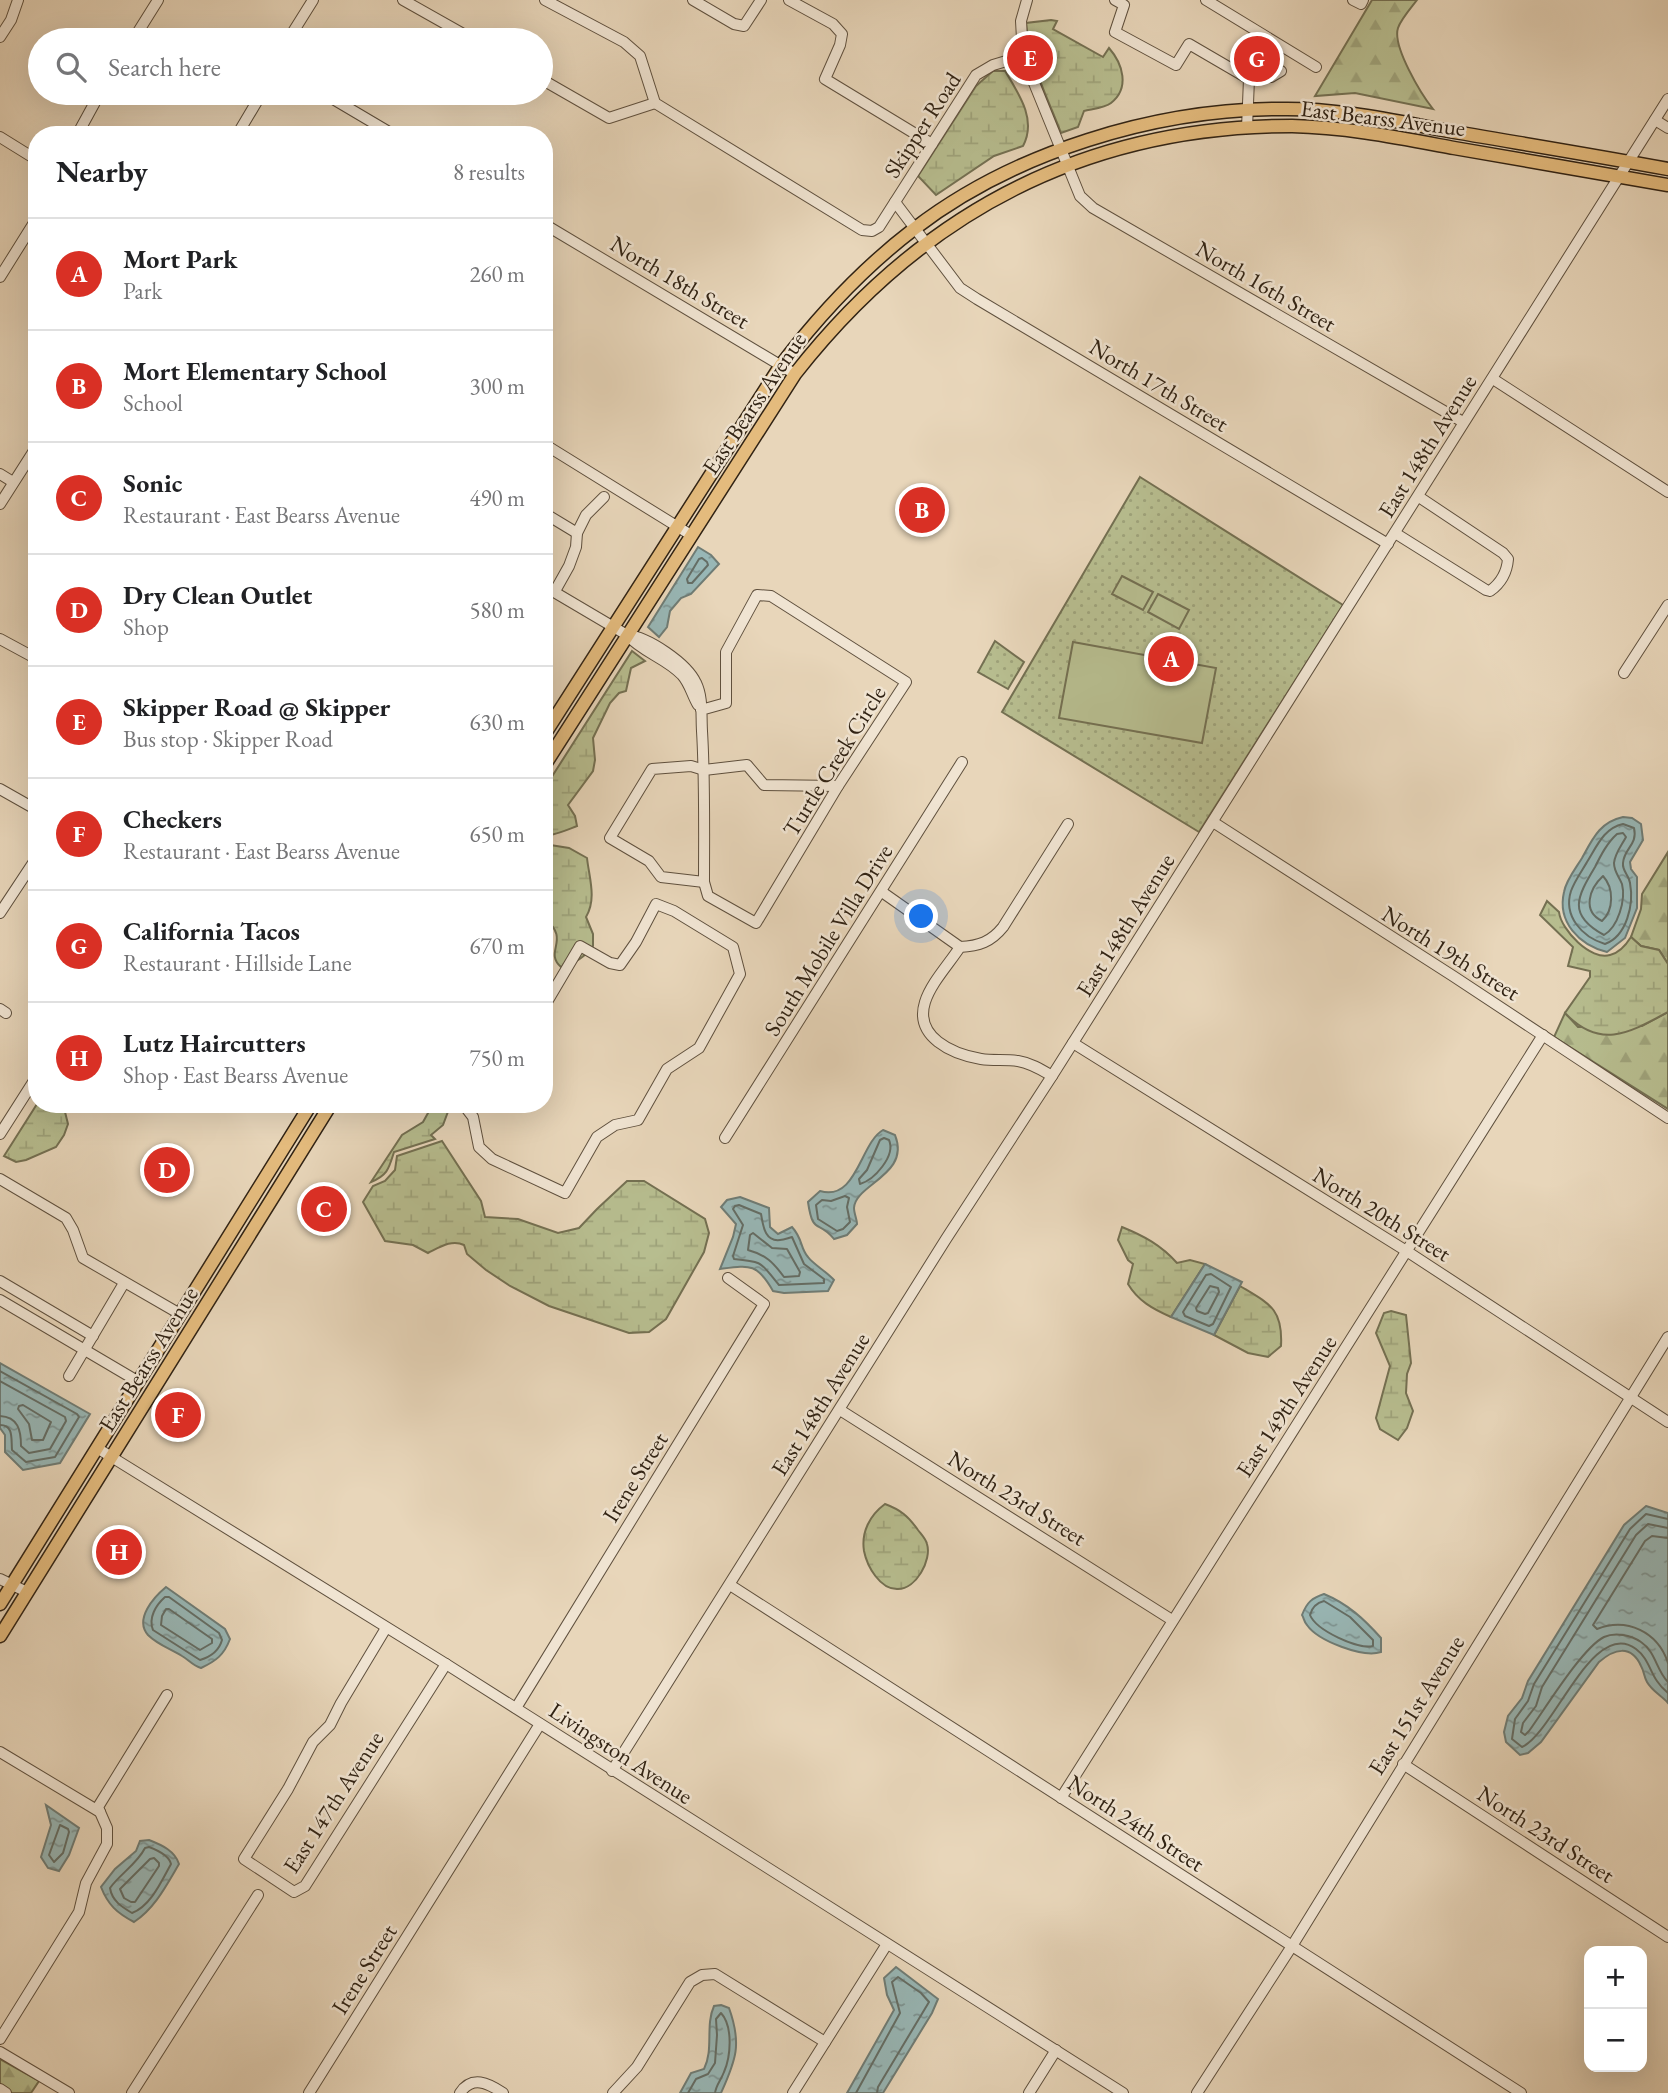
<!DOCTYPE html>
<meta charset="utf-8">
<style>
body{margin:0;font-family:"EB Garamond",serif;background:#f6f6f6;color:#202124}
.controls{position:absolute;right:21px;bottom:21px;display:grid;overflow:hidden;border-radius:14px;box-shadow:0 7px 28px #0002}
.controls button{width:63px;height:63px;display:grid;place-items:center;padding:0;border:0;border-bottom:2px solid #e0e0e0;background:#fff;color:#202124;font:35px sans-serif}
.you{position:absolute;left:922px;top:917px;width:24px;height:24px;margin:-18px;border:5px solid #fff;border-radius:50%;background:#1a73e8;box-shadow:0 0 0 10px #1a73e833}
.badge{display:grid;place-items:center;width:46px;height:46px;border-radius:50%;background:#d93025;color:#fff;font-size:23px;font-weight:700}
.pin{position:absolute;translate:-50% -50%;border:4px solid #fff;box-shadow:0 2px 7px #0006}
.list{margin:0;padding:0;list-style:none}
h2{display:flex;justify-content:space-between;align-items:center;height:91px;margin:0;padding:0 28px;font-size:30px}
h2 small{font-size:23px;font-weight:400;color:#757577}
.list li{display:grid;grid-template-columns:46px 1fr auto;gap:21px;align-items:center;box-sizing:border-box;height:112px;padding:0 28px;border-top:2px solid #e0e0e0}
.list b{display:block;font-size:26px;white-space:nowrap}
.list p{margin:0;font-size:23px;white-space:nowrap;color:#757577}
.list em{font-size:23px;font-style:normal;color:#757577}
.icon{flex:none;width:38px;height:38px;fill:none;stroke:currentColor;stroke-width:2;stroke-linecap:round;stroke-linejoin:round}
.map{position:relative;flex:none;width:1668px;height:2093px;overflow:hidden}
.search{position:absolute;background:#fff;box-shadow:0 7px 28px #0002;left:28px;top:28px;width:525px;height:77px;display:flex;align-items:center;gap:18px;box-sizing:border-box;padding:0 24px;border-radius:38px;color:#757577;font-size:26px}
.panel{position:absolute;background:#fff;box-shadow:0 7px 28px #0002;left:28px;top:126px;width:525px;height:987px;border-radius:28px}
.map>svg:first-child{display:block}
.grass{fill:url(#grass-dots);stroke:#747052;stroke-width:2}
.forest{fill:url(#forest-firs);stroke:#747052;stroke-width:2}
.wetland{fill:url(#wetland-marsh);stroke:#747052;stroke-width:2}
.pitch{fill:#b7bd8f;stroke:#747052;stroke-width:2}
.water{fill:url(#water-ripples);stroke:#6f7c75;stroke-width:2}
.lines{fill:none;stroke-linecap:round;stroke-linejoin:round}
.shore{stroke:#646d65;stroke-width:2}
.minor-casing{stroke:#5f503e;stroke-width:12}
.major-casing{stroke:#312314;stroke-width:15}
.minor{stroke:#f0e4d2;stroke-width:10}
.major{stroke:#e4bb7d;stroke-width:12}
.labels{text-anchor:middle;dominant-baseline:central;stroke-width:5;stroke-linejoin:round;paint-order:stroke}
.street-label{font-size:23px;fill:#312314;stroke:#f0e4d2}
</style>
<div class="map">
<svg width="1668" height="2093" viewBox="0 0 1668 2093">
<defs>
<pattern id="grass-dots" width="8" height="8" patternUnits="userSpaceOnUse" patternTransform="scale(1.75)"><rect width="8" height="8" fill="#b7bd8f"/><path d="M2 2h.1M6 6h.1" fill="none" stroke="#9ea27a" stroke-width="1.8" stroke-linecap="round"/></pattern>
<pattern id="forest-firs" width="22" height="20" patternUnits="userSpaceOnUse" patternTransform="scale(1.75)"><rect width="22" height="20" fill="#b7bd8f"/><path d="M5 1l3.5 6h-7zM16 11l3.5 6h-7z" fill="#9ea27a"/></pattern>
<pattern id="wetland-marsh" width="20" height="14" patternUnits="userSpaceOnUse" patternTransform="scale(1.75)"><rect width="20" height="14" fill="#b7bd8f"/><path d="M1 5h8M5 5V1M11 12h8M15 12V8" fill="none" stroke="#9ea27a"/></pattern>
<pattern id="water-ripples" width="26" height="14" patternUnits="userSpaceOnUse" patternTransform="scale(1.75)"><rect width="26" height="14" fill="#98b7b6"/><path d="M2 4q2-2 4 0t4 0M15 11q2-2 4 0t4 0" fill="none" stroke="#7d9493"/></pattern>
</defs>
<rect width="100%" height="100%" fill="#e8d6ba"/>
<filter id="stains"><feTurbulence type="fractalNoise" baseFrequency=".00286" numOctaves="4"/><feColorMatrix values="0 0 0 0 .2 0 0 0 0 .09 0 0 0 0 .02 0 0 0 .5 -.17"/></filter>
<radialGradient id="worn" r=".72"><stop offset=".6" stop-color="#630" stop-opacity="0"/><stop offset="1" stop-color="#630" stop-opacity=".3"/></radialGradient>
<g class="grass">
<polygon points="1140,477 1343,605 1199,832 1002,712"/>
<polygon points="995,641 1024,662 1008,689 978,672"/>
</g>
<g class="forest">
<path d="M1372,0H1417C1411,8 1401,19 1398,28C1392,46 1421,94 1433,109L1355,93L1315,96Z"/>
<polygon points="1668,852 1668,964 1659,950 1641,946 1631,937 1641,909 1642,894"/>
<polygon points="1668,1012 1668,1109 1554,1037 1565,1013 1578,1027 1642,1026"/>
<polygon points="0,2059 39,2081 31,2093 0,2093"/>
</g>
<g class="wetland">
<path d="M1051,20L1057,21L1053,29L1103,57L1109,48C1123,64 1130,88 1111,103C1105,108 1092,109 1084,111L1078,127L1061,133C1048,98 1028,61 1026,23Z"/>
<path d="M993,71H1005C1019,94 1037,120 1023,146L994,156L936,195L918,176L976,86Z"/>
<path d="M632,651L645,661L631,668L626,691L619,693L610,703L593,738L595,760L593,771L568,805L575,816L577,826C569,829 551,837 545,835L544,789Z"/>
<path d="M544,844L569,848L587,858C589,877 597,899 586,917L593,934V946C585,957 574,964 561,967C543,951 572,940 544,918Z"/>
<path d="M1547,901L1559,912C1561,930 1591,961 1610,955C1619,953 1626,945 1631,937L1641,946L1659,950L1668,964V1012C1629,1033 1600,1050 1565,1013L1590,977V971L1568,966L1573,947L1540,915Z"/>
<polygon points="37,1104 63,1104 68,1124 64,1135 56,1147 26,1160 16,1162 4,1156"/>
<path d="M433,1104H457L449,1109L443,1125L431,1135L435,1139L394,1152C389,1168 388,1175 371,1182L402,1135L423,1122Z"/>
<path d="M442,1141L481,1201L485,1217L518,1219L558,1233L579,1228L597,1209L627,1181H644L705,1219L709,1233L704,1252L666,1319L649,1332L629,1333L549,1306L510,1286L486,1270L467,1254L464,1245C452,1239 440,1247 428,1253L413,1245L385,1241L363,1202L373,1186L385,1181L395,1170L397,1156Z"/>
<path d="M1122,1227C1144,1236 1161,1245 1177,1263L1190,1260L1205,1264L1171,1317C1153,1309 1138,1301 1128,1284L1133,1264L1128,1260L1118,1240Z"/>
<path d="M1240,1286C1270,1304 1283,1309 1281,1346L1268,1357L1248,1353L1214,1335Z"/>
<polygon points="1391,1311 1406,1315 1411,1363 1407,1374 1406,1393 1413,1411 1407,1428 1398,1440 1380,1429 1376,1418 1390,1366 1376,1333 1384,1313"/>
<path d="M885,1504C901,1510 908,1516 918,1530C921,1534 926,1539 927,1544C932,1560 916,1589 898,1589C880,1590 867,1566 864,1551C861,1532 870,1515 885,1504Z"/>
</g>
<g class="pitch">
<polygon points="1122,576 1153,592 1143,610 1112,594"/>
<polygon points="1158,594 1189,610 1179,629 1148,612"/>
<polygon points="1073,642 1216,668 1202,743 1059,718"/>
</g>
<g class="water">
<polygon points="698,547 711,555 719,564 691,594 681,598 670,611 667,627 659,637 648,627"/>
<path d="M1623,817L1632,818L1641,824L1643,840L1630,862L1631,869L1637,877V908L1625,938L1607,952C1579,945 1557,922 1564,892C1566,880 1576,868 1582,858C1593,838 1600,822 1623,817Z"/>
<path d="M883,1130L895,1135C911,1175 855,1184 854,1208C854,1213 857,1220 857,1224L847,1235L834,1239C818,1219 813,1236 808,1202L820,1191C857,1202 860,1143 883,1130Z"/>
<path d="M740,1197L769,1208L770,1227L778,1234L792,1227C803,1239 800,1248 808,1257C813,1264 827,1272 834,1280L828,1291L784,1293L773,1291C757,1263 750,1265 720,1269L733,1237L736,1224L721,1207L727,1200Z"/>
<polygon points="1205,1264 1242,1282 1214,1335 1171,1317"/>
<polygon points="0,1363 90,1414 60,1463 23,1470 5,1452 5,1435 0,1428"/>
<path d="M1646,1506L1668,1513V1703C1662,1696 1652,1691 1647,1682C1644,1677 1644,1671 1641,1666C1631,1644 1614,1649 1599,1662L1541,1742L1528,1753L1520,1755L1506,1742L1504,1732L1508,1716L1522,1698L1528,1681L1624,1525Z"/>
<path d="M166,1587L225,1629L230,1639C224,1655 216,1661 201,1668C193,1666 189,1660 182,1656C171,1649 158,1645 148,1635C134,1619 154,1597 166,1587Z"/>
<path d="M1324,1594C1348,1604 1364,1619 1381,1638V1652C1363,1658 1318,1641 1307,1625C1304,1622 1304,1618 1302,1615C1307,1602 1312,1598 1324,1594Z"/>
<polygon points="46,1805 79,1828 69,1855 59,1871 48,1868 41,1857 51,1825"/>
<path d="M149,1840C162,1845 175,1851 179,1864C166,1886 155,1908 134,1922C117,1913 108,1905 101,1887L115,1869L136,1851L140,1841Z"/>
<polygon points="896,1967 938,1999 932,2013 883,2093 847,2093 894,2010 887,1995 884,1978"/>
<path d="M721,2005L729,2008C742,2044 736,2060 721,2093H680L691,2073L704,2069C714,2049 705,2026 714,2006Z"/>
</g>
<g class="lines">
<g class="shore">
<polygon points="702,558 707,562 708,565 692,583 688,583 687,579 699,559"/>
<path d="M1623,824L1634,828C1638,845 1624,848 1623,863C1622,871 1629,875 1630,883C1634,904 1627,936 1605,944C1582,937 1563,916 1571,891C1575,880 1582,871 1587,862C1597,846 1604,828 1623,824Z"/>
<path d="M1617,834L1623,833L1626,837C1622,845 1615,853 1614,863C1614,872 1619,876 1622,884C1626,900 1618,927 1604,935C1567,915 1577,897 1595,867C1601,855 1607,843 1617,834Z"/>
<path d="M1603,876C1614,888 1614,910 1602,921C1582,911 1589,889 1603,876Z"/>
<path d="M884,1138L889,1140C896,1156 874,1180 860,1184L859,1179L867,1170L880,1140Z"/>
<polygon points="845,1196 849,1198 847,1207 850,1222 843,1229 837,1231 818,1219 816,1205 822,1200 831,1201"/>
<path d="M739,1205L761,1214C763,1224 764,1242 780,1240C784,1240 788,1238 792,1237L804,1264L824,1279V1283L779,1285C760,1263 766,1262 734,1259L733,1256L743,1225L733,1209L735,1206Z"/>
<path d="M753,1233L772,1248L787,1249L800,1272L799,1276L784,1277C773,1262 766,1255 748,1250L750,1235Z"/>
<polygon points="1211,1274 1231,1287 1213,1324 1209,1326 1185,1316 1183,1312 1206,1275"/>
<polygon points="1210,1286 1218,1288 1219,1292 1208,1313 1205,1314 1197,1311 1196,1308"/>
<path d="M0,1371L77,1414L79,1417L55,1457L26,1462L12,1450C11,1439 14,1425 0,1425"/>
<path d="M0,1381L65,1417L66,1421L50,1449L29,1453L21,1446C21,1430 18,1417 0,1416"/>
<polygon points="23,1405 51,1422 43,1440 32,1440 29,1424 18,1409 19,1406"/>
<path d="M1668,1519L1646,1514L1630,1529L1534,1684L1528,1701L1515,1719L1512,1739L1522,1747C1554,1733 1593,1617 1636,1649C1652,1661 1649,1678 1668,1693"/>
<path d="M1668,1528L1648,1524L1636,1535L1542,1687L1536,1706L1523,1723L1521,1732L1525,1735L1529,1731C1545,1709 1582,1648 1604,1637C1615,1632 1631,1635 1641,1642C1656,1652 1656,1670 1668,1682"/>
<path d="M1668,1538L1652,1536L1645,1541L1593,1625L1597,1629C1627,1617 1658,1632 1668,1663"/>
<path d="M165,1597H169L219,1633L222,1640C219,1651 210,1657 200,1660L153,1630C148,1618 156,1605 165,1597Z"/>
<path d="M1324,1601L1350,1617L1373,1640V1646C1358,1650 1316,1630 1310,1615C1312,1607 1316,1603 1324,1601Z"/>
<polygon points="169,1609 212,1639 212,1643 200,1650 161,1625 162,1616 166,1609"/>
<polygon points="60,1825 68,1829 69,1832 63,1853 54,1862 49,1855"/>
<path d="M149,1847C157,1850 169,1855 171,1864C162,1880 151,1906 132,1913C122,1907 112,1901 110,1888C120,1874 137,1864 145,1848Z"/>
<polygon points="154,1858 159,1863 159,1866 135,1902 131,1902 124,1898 120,1889 150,1859"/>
<path d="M688,2093L696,2079L708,2074L715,2063L717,2035L716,2019L721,2013C733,2026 731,2056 724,2072C721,2080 716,2085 715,2093"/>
<polyline points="856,2093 900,2013 892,1982 898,1977 921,1993 929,2002 878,2087 877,2093"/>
</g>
<defs>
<g id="minor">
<polyline points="403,0 474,40"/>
<polyline points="545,0 624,42 640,56 655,103 862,230 872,231 879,227 976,75 993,65 1023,56"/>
<polyline points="693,0 734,24 744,26 761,0"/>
<polyline points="789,0 833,24 842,34 840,45 825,79 932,144"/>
<polyline points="1027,0 1021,21 1023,56 1080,196 1093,208 1463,422"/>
<polyline points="1115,0 1124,5 1115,32 1176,65 1189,44 1249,79 1271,77 1281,71"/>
<polyline points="1206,0 1316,67"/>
<polyline points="1353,0 1361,4 1363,0"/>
<polyline points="0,37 11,20 18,0"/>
<polyline points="133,40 158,0"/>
<polyline points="288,40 313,0"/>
<polyline points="541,79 609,118 655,103"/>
<polyline points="323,93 394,135"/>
<polyline points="1655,120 1668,128"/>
<polyline points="1247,128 1249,79"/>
<polyline points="77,135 100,93"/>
<polyline points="237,135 262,93"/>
<polyline points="0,137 37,160"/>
<polyline points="895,202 960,288 977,299 1388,544"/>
<polyline points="544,224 795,374"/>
<polyline points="0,277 37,218"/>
<polyline points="1493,379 1668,492"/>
<polyline points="544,444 691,535"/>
<polyline points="0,474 13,482"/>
<polyline points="36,496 37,496"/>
<polyline points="0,504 37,446"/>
<polyline points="544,513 577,533"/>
<path d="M1395,533L1486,590L1490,591C1501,583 1507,572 1508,559L1503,553L1419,497"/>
<polyline points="37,560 37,584"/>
<path d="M544,586L627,635C642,652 666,658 682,675C690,684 692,695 698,705"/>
<polyline points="555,591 569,566 576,547 577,533 586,515 604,497"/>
<path d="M627,635C648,637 687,663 696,683C703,697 701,715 702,731C705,781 704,832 704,882L708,896L756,923L838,786L906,682L771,596L757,595L726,652V703L701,710"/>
<polyline points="0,639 37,659"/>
<polyline points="1624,673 1668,605"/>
<polyline points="0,789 37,810"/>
<polyline points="1213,822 1453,976 1668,1118"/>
<polyline points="704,882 661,877 649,861 610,838 652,769 691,766 704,770 747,765 764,785 838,786"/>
<polyline points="882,892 960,947"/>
<polyline points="0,913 37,857"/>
<polyline points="0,1009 6,1013"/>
<polyline points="1073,1043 1408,1252 1668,1422"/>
<path d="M1052,1076C1042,1070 1031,1063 1018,1061C1006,1059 993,1061 981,1059C952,1054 914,1037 925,1002C931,983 949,964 960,947C979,946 991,942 1003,927L1068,824"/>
<polyline points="463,1104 473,1117 479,1147 492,1159 565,1193 597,1137 615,1125 638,1120 667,1069 699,1048 740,974 733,947 674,911 656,904 636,942 620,965 610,963 580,946 544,1007"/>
<polyline points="0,1134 37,1076"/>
<polyline points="725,1138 962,762"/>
<polyline points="0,1179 66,1218 73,1230 83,1258 180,1314"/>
<polyline points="0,1281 93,1336"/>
<polyline points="0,1300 139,1382"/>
<polyline points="69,1376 124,1283"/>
<polyline points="840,1410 1172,1620"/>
<polyline points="97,1448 446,1664 1123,2093"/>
<polyline points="0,1579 27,1592"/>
<polyline points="730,1585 1521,2093"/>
<polyline points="386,1628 341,1703 330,1725 313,1742 288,1789 244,1859 294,1892 305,1886 446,1664"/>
<polyline points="516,1708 764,1304 728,1278"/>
<polyline points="0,1752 100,1812 107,1828 107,1844 86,1883 79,1912 0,2039"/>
<polyline points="1403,1764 1668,1937"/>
<polyline points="612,1771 946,1239 1052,1076 1668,99"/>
<polyline points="1061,1798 1543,1035"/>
<polyline points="100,1812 98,1807 167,1695"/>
<polyline points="0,2052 69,2093"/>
<polyline points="0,2089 6,2093"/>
<polyline points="132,2093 258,1895"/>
<polyline points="309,2093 540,1724"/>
<path d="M460,2093C472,2075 488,2083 503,2093"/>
<polyline points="613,2093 637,2067 690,1982 702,1975 715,1974 825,2042"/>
<polyline points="793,2093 887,1944"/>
<polyline points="1029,2093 1056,2050"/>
<polyline points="1197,2093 1292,1946 1668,1337"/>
</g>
<g id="major">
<path d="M544,735L781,365C820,314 863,268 914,229C1014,152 1155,109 1281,109C1335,108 1390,120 1443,130C1518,143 1593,155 1668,169"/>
<path d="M544,766L795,374C921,213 1085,126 1292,126C1346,127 1400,138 1454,148C1525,160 1597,173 1668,185"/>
<polyline points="0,1604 311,1104"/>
<polyline points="0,1636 331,1104"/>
</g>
</defs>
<use href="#minor" class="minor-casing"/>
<use href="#major" class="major-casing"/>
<use href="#minor" class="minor"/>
<use href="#major" class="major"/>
</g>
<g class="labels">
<g class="street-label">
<text transform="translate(1383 118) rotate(7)">East Bearss Avenue</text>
<text transform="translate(922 125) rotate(-57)">Skipper Road</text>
<text transform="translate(680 282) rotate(31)">North 18th Street</text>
<text transform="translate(1266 286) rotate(30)">North 16th Street</text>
<text transform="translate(1159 385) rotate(31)">North 17th Street</text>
<text transform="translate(754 403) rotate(-56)">East Bearss Avenue</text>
<text transform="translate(1427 446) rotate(-58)">East 148th Avenue</text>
<text transform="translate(834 761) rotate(-58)">Turtle Creek Circle</text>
<text transform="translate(1125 925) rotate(-58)">East 148th Avenue</text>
<text transform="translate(828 940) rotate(-58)">South Mobile Villa Drive</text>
<text transform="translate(1451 953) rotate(32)">North 19th Street</text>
<text transform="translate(1382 1214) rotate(32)">North 20th Street</text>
<text transform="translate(148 1359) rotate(-58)">East Bearss Avenue</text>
<text transform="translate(820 1404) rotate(-58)">East 148th Avenue</text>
<text transform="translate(1286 1406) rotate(-57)">East 149th Avenue</text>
<text transform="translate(635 1477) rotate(-58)">Irene Street</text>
<text transform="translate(1017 1498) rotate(32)">North 23rd Street</text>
<text transform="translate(1416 1705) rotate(-58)">East 151st Avenue</text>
<text transform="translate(621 1753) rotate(33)">Livingston Avenue</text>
<text transform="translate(333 1802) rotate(-57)">East 147th Avenue</text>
<text transform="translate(1136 1823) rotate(33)">North 24th Street</text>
<text transform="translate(1546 1834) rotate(33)">North 23rd Street</text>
<text transform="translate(364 1969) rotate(-58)">Irene Street</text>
</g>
</g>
<rect width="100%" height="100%" filter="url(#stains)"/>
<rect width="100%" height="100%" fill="url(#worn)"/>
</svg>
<div class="controls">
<button>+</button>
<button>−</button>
</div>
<div class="you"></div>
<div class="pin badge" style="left:1171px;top:659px">A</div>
<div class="pin badge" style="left:922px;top:510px">B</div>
<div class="pin badge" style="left:324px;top:1209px">C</div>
<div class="pin badge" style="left:167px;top:1170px">D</div>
<div class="pin badge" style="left:1030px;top:58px">E</div>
<div class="pin badge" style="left:178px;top:1415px">F</div>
<div class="pin badge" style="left:1257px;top:59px">G</div>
<div class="pin badge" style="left:119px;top:1552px">H</div>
<div class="search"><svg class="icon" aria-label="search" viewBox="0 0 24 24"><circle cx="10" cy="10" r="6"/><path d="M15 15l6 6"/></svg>Search here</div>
<section class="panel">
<h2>Nearby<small>8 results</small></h2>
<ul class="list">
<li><span class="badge">A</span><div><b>Mort Park</b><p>Park</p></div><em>260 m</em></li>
<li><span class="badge">B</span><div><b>Mort Elementary School</b><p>School</p></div><em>300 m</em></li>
<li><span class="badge">C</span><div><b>Sonic</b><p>Restaurant · East Bearss Avenue</p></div><em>490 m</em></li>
<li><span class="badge">D</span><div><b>Dry Clean Outlet</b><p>Shop</p></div><em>580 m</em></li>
<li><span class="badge">E</span><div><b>Skipper Road @ Skipper</b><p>Bus stop · Skipper Road</p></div><em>630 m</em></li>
<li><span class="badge">F</span><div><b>Checkers</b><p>Restaurant · East Bearss Avenue</p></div><em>650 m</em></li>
<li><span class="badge">G</span><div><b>California Tacos</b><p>Restaurant · Hillside Lane</p></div><em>670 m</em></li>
<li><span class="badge">H</span><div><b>Lutz Haircutters</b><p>Shop · East Bearss Avenue</p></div><em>750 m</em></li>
</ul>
</section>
</div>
